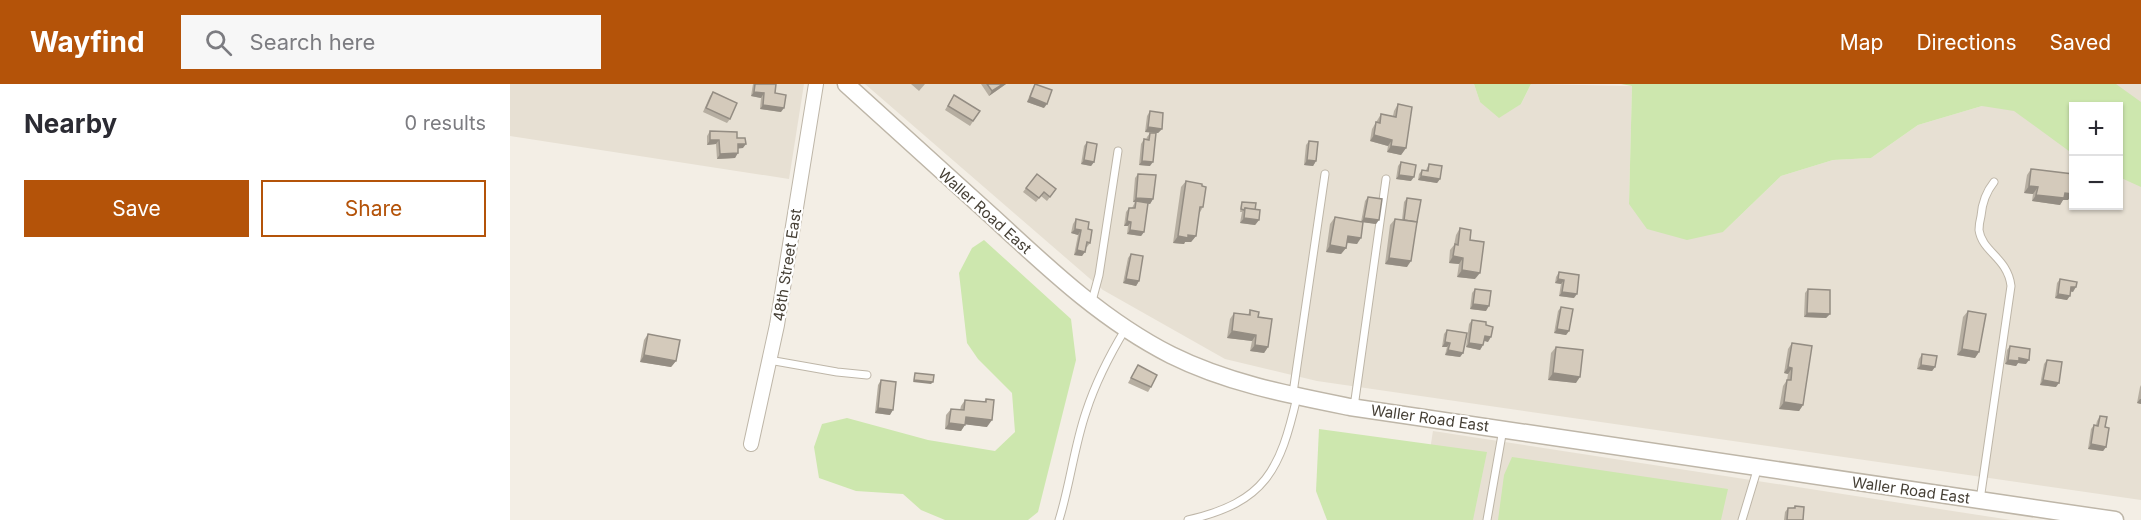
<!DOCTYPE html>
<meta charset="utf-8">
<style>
body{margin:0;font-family:Inter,sans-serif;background:#f7f7f7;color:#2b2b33}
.controls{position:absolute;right:18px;top:18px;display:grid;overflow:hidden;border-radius:0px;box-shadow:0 2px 4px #0004}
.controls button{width:54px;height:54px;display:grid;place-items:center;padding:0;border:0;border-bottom:2px solid #e1e1e2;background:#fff;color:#2b2b33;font:30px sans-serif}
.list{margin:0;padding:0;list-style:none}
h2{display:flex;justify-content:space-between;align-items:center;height:78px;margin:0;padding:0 24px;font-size:26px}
h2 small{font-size:20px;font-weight:400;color:#7c7c81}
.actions{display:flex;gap:12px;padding:18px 24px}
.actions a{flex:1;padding:14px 0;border:2px solid #b45309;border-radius:0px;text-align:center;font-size:21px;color:#b45309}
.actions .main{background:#b45309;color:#fff}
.icon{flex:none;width:33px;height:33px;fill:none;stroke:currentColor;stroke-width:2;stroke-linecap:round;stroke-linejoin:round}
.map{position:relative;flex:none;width:1631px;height:436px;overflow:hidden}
header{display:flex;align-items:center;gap:36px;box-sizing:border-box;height:84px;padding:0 30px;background:#b45309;color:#fff}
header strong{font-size:28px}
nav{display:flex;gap:33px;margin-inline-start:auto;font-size:21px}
.search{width:420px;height:54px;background:#f7f7f7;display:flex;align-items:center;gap:15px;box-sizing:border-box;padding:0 21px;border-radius:0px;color:#7c7c81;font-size:22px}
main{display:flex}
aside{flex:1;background:#fff}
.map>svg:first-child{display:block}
.residential{fill:#e7e0d3;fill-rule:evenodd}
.green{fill:#cde7ae}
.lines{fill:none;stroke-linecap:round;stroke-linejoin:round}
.service-casing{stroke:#beb6a8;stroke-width:9}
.minor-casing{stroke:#beb6a8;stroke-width:16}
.tertiary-casing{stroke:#beb6a8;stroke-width:19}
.service{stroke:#fff;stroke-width:7}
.minor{stroke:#fff;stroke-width:14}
.tertiary{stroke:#fff;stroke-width:16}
.wall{fill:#b6aea1}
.shaded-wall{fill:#948d83}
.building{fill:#d4cabb;stroke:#948d83;stroke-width:1.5}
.labels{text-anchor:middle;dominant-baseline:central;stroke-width:4.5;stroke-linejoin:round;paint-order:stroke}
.street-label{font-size:15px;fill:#453f35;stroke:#fff}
</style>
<header>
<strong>Wayfind</strong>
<div class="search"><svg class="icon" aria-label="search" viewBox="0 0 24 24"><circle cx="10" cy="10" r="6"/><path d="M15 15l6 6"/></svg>Search here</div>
<nav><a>Map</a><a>Directions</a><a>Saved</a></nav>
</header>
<main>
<aside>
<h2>Nearby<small>0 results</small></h2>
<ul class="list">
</ul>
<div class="actions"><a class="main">Save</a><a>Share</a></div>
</aside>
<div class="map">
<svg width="1631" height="436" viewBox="0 0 1631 436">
<rect width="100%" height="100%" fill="#f3eee5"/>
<g class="residential">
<polygon points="0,0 294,0 279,95 0,52"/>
<path d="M355,0H964L970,18L1011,20L1021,0L1122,2L1119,120L1213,148L1271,92L1323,76L1361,74L1408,41L1472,22L1475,0H1631V416L807,297L715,275L593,206ZM1564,22H1608V122H1564Z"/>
<polygon points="923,347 1501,436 909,436"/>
</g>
<g class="green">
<polygon points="964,0 1021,0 1011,20 989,34 970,18"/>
<polygon points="1111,0 1606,0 1631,18 1631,103 1609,93 1608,22 1564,22 1563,70 1504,27 1472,22 1408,41 1361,74 1323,76 1271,92 1213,148 1177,156 1137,145 1119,120 1122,2"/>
<polygon points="474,156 561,235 566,276 528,428 518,436 435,436 411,426 393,410 346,407 309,394 304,363 312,340 337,334 418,356 485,367 505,348 502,309 468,275 457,259 449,189 462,164"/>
<polygon points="809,345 977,368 963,436 817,436 806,407"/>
<polygon points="1002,373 1218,405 1211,436 988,436 994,391"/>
</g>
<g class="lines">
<defs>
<g id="service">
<polyline points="582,217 589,191 608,67"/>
<polyline points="259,276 327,288 357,291"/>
<polyline points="783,309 815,90"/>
<polyline points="844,323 876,95"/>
<path d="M1470,416L1501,202C1498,174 1472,168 1469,146C1469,142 1470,136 1471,132C1472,119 1476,108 1484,98"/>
<path d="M549,436C560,401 564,363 576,328C586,297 599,272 616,244"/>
<path d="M678,436C756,418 770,386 787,313"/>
<polyline points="977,436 993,345"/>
<polyline points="1232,436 1248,383"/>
</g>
<polyline id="minor" points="241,360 267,241 306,0"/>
<path id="tertiary" d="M336,0C386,45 435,90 485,135C540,186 594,237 661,271C717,299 780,311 840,323L1605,436"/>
</defs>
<use href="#service" class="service-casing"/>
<use href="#minor" class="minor-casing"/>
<use href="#tertiary" class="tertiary-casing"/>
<use href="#service" class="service"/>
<use href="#minor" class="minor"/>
<use href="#tertiary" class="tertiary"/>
</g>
<g class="wall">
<polygon points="243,0 266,0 265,9 271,28 250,25 251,14 241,12"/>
<polygon points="401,0 415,0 409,7"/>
<polygon points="471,0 496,0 479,12"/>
<polygon points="525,0 534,24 517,18 522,5"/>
<polygon points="203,8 220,35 217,39 193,28 200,12"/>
<polygon points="444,11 470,27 460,42 435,26"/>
<polygon points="888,20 896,64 891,71 877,68 878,62 860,57 862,45 871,30 883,32 884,27"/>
<polygon points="640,27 652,45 648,49 635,48 637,32"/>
<polygon points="200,47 227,54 233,64 228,64 225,74 207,75 206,60 197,61 197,52"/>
<polygon points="640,49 640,82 629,81 631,60 634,55 636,56 637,53"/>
<polygon points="799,57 806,77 803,82 794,81 796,61"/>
<polygon points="577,58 584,78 581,82 571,80 574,62"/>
<polygon points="891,78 901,97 886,95 888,82"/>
<polygon points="919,80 930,95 927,99 908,96 909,90 912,86 916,86"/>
<polygon points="1521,85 1558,116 1553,116 1550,121 1522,117 1523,110 1514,109 1517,91"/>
<polygon points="527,90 546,105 537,117 531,112 526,118 513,108"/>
<polygon points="628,90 643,115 640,120 638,119 634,148 631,152 617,150 618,142 614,142 616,128 619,124 622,124 625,118 623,118 625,94"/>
<polygon points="676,97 692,102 693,123 689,130 686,152 681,158 675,158 674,160 663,159 671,103"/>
<polygon points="858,113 866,140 853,138 847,160 837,159 836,164 831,170 816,168 820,140 825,133 851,138 855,117"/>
<polygon points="897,114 897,183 875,180 880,141 885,135 892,136 894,118"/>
<polygon points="732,118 745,126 749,136 745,141 730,139 732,128 730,128 731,120"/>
<polygon points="566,135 578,145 580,159 577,163 576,163 572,172 564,171 568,151 561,149 563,140"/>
<polygon points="950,144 960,156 965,195 947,193 949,180 939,179 940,166 944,161 946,151"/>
<polygon points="621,170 629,197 626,202 613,199 618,174"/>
<polygon points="1049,188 1064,214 1049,212 1051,200 1045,199 1046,193"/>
<polygon points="1550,195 1563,208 1561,207 1557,216 1545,214 1547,199"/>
<polygon points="965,205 976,227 960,225 962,209"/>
<polygon points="1298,205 1320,230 1316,234 1294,233 1295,209"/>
<polygon points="1051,223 1059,247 1056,251 1044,249 1048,227"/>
<polygon points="740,226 748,233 758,263 754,269 740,267 742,257 717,254 720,235 724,229 738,231"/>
<polygon points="1458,227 1469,268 1465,274 1447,271 1453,233"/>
<polygon points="962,236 976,241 978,258 974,257 973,261 970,266 956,263 959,240"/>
<polygon points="937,246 953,269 950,273 935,271 937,263 932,263 934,250"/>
<polygon points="138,250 166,277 161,283 130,278 134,256"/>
<polygon points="1282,259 1293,321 1289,327 1269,325 1273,302 1277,296 1278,290 1274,289 1278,265"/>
<polygon points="1500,262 1516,280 1508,279 1506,282 1495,280 1497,266"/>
<polygon points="1046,263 1066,299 1038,296 1041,269"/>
<polygon points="1412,270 1425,283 1422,287 1407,285 1409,275"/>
<polygon points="1537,276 1546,303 1530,301 1534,280"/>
<polygon points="628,281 641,303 638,308 618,299"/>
<polygon points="371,296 380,331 365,329 368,301"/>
<polygon points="1631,301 1631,320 1627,319 1630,303"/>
<polygon points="476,315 477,343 455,340 451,347 435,345 436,331 441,325 450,326 451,322 455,316 474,318"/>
<polygon points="1590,332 1595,343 1596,363 1593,367 1578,365 1581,345 1584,341 1586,341 1587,337"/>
<polygon points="1285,422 1293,436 1274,436 1275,428 1278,424 1283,424"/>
</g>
<g class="shaded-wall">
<polygon points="493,0 496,0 479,12 482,7"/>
<polygon points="244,8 254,9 251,14 241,12"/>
<polygon points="520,13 537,20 534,24 517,18"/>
<polygon points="253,21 274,24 271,28 250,25"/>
<polygon points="638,43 652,45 648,49 635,48"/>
<polygon points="864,51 882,56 878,62 860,57"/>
<polygon points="200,56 209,56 206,60 197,61"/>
<polygon points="228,60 236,60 233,64 225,65"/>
<polygon points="881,62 896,64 891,71 877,68"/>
<polygon points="228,69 225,74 207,75 210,70"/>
<polygon points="574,76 584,78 581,82 571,80"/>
<polygon points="797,76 806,77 803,82 794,81"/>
<polygon points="632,77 643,78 640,82 629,81"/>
<polygon points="889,91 904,93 901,97 886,95"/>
<polygon points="911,92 930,95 927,99 908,96"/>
<polygon points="1519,102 1528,103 1523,110 1514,109"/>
<polygon points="1555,109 1563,110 1558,116 1553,116 1550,121 1522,117 1526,111"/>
<polygon points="626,114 643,115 640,120 623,118"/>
<polygon points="734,134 749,136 745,141 730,139"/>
<polygon points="854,134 869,136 866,140 851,138"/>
<polygon points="617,137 621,138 618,142 614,142"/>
<polygon points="565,145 571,146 568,151 561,149"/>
<polygon points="620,146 634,148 631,152 617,150"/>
<polygon points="678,151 686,152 681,158 675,158 674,160 663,159 668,152"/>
<polygon points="838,152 851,154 847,160 833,158"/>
<polygon points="820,161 836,164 831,170 816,168"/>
<polygon points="567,166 575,168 572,172 564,171"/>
<polygon points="943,172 953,174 949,180 939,179"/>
<polygon points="879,174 901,177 897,183 875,180"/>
<polygon points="952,186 970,189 965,195 947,193"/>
<polygon points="616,195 629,197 626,202 613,199"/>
<polygon points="1048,195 1054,196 1051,200 1045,199"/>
<polygon points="1561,203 1566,203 1563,208 1558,207"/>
<polygon points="1052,208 1067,210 1064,214 1049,212"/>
<polygon points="1548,210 1560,212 1557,216 1545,214"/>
<polygon points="963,220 979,222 976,227 960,225"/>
<polygon points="1297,229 1320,230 1316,234 1294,233"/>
<polygon points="1047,245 1059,247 1056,251 1044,249"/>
<polygon points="722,247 746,251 742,257 717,254"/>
<polygon points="975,252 981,253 978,258 972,256"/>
<polygon points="935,258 940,259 937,263 932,263"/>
<polygon points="959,259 973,261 970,266 956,263"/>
<polygon points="745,261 758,263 754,269 740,267"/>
<polygon points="1452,265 1469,268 1465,274 1447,271"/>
<polygon points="938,266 953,269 950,273 935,271"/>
<polygon points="134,271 166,277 161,283 130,278"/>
<polygon points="1509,274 1519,276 1516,280 1508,279 1506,282 1495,280 1498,276"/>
<polygon points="1411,281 1425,283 1422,287 1407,285"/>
<polygon points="1278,283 1282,284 1278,290 1274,289"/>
<polygon points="1043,289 1070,293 1066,299 1038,296"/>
<polygon points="404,296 423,298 421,300 403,298"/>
<polygon points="1533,296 1549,299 1546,303 1530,301"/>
<polygon points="1630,315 1631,315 1631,320 1627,319"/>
<polygon points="1274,318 1293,321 1289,327 1269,325"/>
<polygon points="368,324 383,326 380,331 365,329"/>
<polygon points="456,333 482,336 477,343 452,340"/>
<polygon points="439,339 455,341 451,347 435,345"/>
<polygon points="1581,360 1596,363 1593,367 1578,365"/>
</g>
<g class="building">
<polygon points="245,0 266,0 265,9 276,11 274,24 253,21 254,9 244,8"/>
<polygon points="477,0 493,0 482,7"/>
<polygon points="525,0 542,6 537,20 520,13"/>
<polygon points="203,8 227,19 220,35 196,24"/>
<polygon points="444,11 470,27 463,37 438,22"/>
<polygon points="888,20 902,23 896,64 881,62 882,56 864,51 866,38 870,39 871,30 886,33"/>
<polygon points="640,27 653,29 652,45 638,43"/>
<polygon points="200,47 227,48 227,54 235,54 236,60 228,60 228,69 210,70 209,56 200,56"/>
<polygon points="640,49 646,49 643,78 632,77 634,55 639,56"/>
<polygon points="799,57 808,58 806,77 797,76"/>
<polygon points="577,58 587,60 584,78 574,76"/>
<polygon points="891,78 906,81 904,93 889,91"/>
<polygon points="919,80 932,82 930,95 911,92 912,86 918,87"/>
<polygon points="1521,85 1563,90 1563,110 1555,109 1554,114 1526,111 1528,103 1519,102"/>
<polygon points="527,90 546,105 540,113 534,108 529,114 516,104"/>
<polygon points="628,90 646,91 643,115 626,114"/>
<polygon points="676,97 692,100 692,102 696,103 693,123 690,123 686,152 678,151 678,154 668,152"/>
<polygon points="858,113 872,115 869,136 854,134"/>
<polygon points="897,114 911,116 907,138 894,136"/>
<polygon points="626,117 638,119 634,148 620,146 621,138 617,137 619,124 625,124"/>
<polygon points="732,118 746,119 745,126 735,124 734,126 731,125"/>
<polygon points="735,124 750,126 749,136 734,134"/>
<polygon points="825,133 853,138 851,154 838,152 836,164 820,161"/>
<polygon points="566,135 579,138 578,145 582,146 580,159 577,158 575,168 567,166 571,146 565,145"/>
<polygon points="885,135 907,138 901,177 879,174"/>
<polygon points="950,144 961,146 960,156 974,158 970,189 952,186 953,174 943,172 945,160 948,161"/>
<polygon points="621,170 633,172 629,197 616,195"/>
<polygon points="1049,188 1069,191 1067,210 1052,208 1054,196 1048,195"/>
<polygon points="1550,195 1567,198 1566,203 1561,203 1560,212 1548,210"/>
<polygon points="965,205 981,207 979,222 963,220"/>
<polygon points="1298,205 1320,206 1320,230 1297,229"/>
<polygon points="1051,223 1063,225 1059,247 1047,245"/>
<polygon points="740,226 749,228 748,233 762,235 758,263 745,261 746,251 722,247 724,229 740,231"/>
<polygon points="1458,227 1476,230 1469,268 1452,265"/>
<polygon points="962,236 976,238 976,241 983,243 981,253 975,252 973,261 959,259"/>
<polygon points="937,246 957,249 953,269 938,266 940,259 935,258"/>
<polygon points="138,250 170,256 166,277 134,271"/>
<polygon points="1282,259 1302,262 1293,321 1274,318 1277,296 1281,296 1282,284 1278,283"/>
<polygon points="1500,262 1520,265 1519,276 1509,274 1509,277 1498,276"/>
<polygon points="1046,263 1073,266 1070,293 1043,289"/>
<polygon points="1412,270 1427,272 1425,283 1411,281"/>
<polygon points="1537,276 1552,278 1549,299 1533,296"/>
<polygon points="628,281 647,291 641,303 621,294"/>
<polygon points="405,289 424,291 423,298 404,296"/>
<polygon points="371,296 386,298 383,326 368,324"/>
<polygon points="476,315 484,316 482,336 456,333 455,341 439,339 441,325 454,326 455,316 476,318"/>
<polygon points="1590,332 1597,333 1595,343 1599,344 1596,363 1581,360 1584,341 1588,342"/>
<polygon points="1285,422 1294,423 1293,436 1277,436 1278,424 1285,424"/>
</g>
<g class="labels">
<g class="street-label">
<text transform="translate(475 127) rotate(42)">Waller Road East</text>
<text transform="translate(277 181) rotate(-81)">48th Street East</text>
<text transform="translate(920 334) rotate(8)">Waller Road East</text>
<text transform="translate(1401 406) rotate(8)">Waller Road East</text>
</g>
</g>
</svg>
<div class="controls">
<button>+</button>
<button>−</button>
</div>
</div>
</main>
